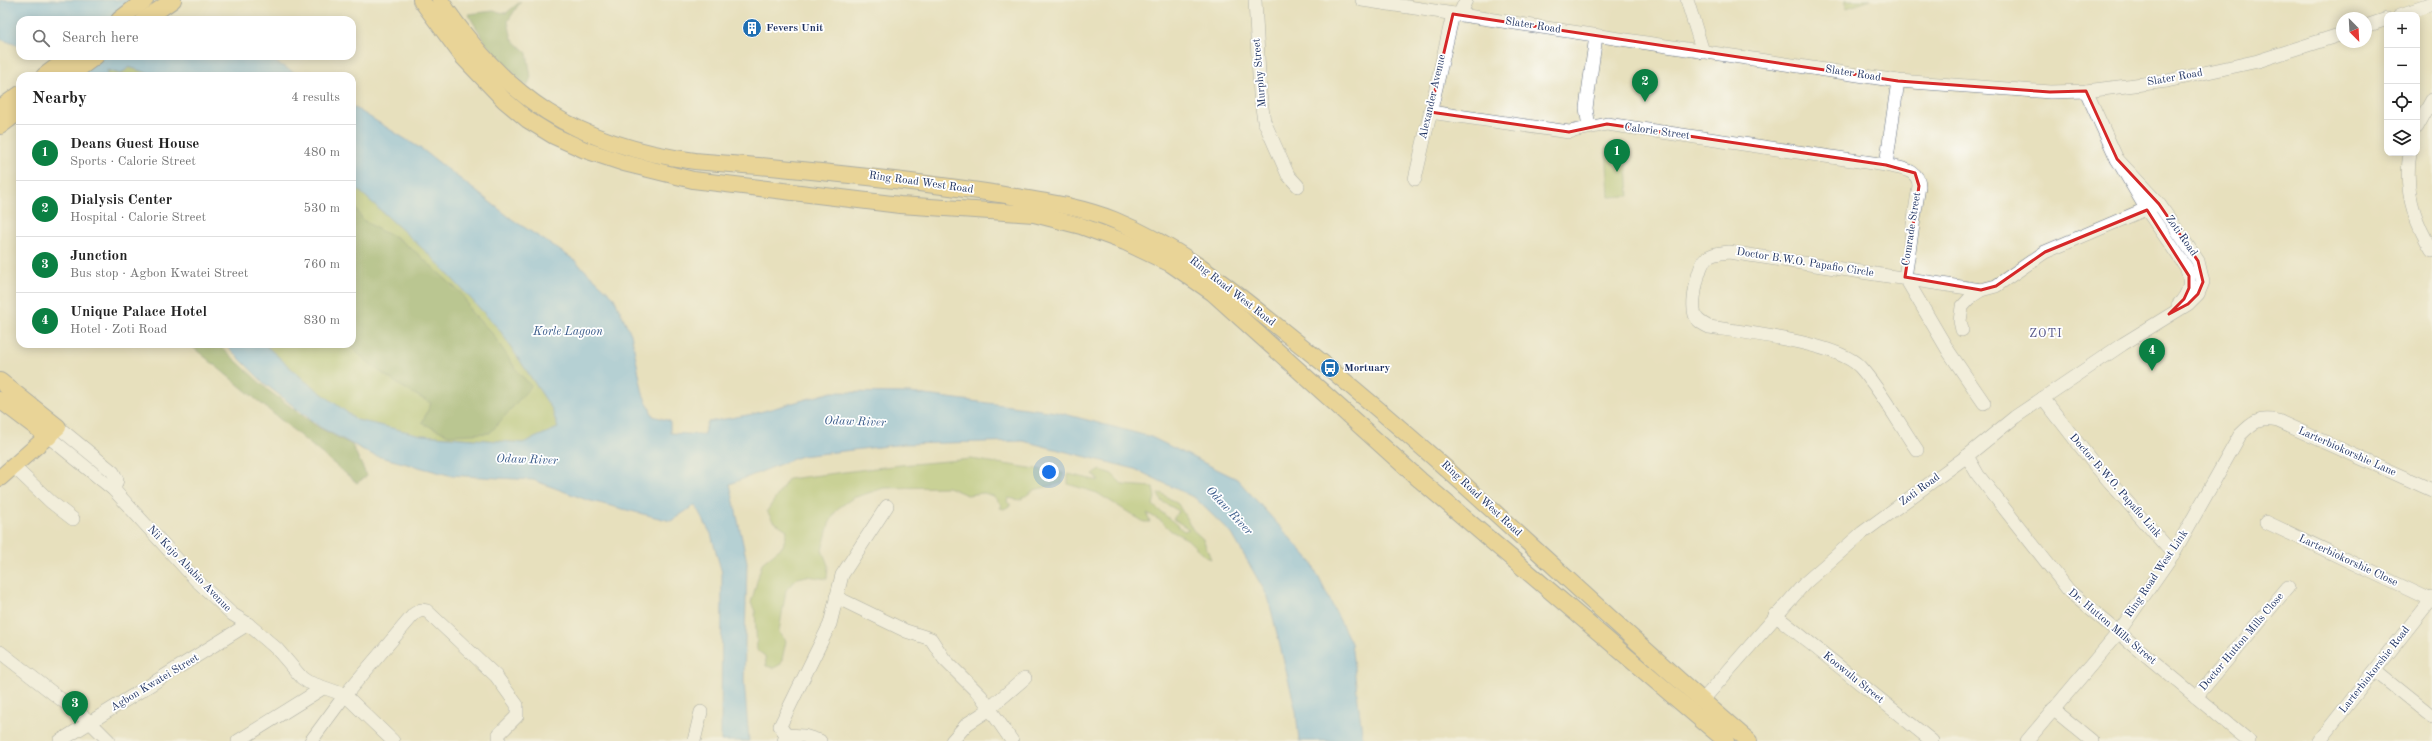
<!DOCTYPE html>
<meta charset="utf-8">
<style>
body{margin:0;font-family:"Old Standard TT",serif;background:#f6f6f6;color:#222}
.controls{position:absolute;right:12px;top:12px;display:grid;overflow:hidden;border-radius:8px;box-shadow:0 2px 10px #0003}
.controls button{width:36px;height:36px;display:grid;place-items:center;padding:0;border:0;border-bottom:1px solid #e0e0e0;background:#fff;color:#222;font:20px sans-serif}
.compass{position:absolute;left:2336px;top:12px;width:36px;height:36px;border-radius:50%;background:#fff;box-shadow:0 2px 10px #0003;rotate:156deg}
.you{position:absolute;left:1049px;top:472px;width:14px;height:14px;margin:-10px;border:3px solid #fff;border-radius:50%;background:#1a73e8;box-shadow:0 0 0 6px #1a73e833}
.badge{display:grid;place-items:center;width:26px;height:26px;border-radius:50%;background:#0b8043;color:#fff;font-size:13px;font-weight:700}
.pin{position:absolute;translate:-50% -33px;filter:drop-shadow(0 1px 2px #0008)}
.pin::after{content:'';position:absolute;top:21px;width:14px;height:12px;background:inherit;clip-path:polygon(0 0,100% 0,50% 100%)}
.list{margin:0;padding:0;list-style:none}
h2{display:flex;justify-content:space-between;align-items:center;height:52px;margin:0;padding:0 16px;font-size:17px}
h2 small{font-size:13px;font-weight:400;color:#767676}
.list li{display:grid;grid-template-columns:26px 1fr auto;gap:12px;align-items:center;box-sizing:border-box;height:56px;padding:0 16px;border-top:1px solid #e0e0e0}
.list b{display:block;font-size:15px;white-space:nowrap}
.list p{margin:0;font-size:13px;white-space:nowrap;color:#767676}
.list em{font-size:13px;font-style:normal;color:#767676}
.icon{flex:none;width:22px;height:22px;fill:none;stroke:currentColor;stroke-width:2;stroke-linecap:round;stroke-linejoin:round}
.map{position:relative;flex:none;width:2432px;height:741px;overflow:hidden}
.search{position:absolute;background:#fff;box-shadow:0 2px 10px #0003;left:16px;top:16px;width:340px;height:44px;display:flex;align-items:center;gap:10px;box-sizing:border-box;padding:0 14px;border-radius:12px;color:#767676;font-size:15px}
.panel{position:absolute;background:#fff;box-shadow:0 2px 10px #0003;left:16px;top:72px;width:340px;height:276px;border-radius:12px}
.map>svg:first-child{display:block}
.green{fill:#a5bf66;stroke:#607762}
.forest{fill:#84a65b;stroke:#506a5c}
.water{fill:#78bcee;stroke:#4a76a6}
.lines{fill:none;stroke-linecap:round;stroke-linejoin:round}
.minor-casing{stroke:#626d7f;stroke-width:14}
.major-casing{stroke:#626d7f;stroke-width:18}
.minor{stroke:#fff;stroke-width:13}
.major{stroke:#ecc669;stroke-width:16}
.marked{fill:none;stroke:#d62828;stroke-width:3;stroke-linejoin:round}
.labels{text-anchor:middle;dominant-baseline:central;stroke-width:3.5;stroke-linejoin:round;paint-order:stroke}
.street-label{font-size:11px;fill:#1b2f5e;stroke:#fff}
.poi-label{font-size:11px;font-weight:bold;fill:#1b2f5e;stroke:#fff;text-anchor:start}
.water-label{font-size:12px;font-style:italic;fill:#375989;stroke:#fff}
.neighbourhood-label{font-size:12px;letter-spacing:1px;fill:#58598b;stroke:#fff}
</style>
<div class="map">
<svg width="2432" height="741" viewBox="0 0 2432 741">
<rect width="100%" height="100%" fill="#fff"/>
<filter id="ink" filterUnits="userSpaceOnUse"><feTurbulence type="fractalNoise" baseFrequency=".025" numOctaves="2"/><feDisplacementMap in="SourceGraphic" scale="8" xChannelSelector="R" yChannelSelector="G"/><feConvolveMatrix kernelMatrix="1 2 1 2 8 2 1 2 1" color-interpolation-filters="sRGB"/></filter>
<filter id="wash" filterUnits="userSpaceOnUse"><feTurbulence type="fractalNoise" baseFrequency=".012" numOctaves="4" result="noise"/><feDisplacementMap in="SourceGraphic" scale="16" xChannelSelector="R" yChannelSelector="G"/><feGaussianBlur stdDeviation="0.9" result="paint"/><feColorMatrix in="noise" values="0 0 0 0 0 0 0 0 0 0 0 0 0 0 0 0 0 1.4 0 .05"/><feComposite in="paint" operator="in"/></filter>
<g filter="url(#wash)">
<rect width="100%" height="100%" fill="#e7e0bd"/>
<g class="green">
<polygon points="1844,0 1871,0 1847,8"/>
<polygon points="129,67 157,76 107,76 106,70 121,74"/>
<polygon points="1626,146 1629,196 1609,197 1606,148"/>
<polygon points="352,184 434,259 499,329 552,409 558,428 523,443 421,435 356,420 305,381 264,344 352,344"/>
<polygon points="971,459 1063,473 1062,483 1034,490 1020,500 1008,498 1007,502 1011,505 1004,509 1000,508 1002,505 993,496 984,493 967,495 948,487 884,488 853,498 837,509 829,524 822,550 828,565 827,579 807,576 797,578 786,590 779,632 786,641 781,664 774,668 766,666 765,656 757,650 755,611 751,603 762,563 783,546 787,530 773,521 767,511 788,479 900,465"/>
<polygon points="1101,470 1112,474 1123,485 1153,487 1155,497 1153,505 1184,531 1189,529 1173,519 1179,511 1161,501 1158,494 1161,493 1178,504 1193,530 1203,539 1211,559 1206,557 1187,539 1171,531 1161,521 1147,513 1150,522 1144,522 1097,493 1068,484 1068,474 1099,481 1093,474"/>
</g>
<g class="forest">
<polygon points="521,1 508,21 512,39 527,53 531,77 527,87 487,45 468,14 493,11 506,13"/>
<path d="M352,202L363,220L381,231L396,237L417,253L463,295L471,312L491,332L518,372L531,386L490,433L449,435L422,423L431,403C401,388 372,368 348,344H352Z"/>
<polygon points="189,344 218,344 269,391 318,427 352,445 367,476 357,483"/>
</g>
<g class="water">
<polygon points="0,0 130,0 143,20 20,20 20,46 0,39"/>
<polygon points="58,56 264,56 301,76 157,76 129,67 121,74 107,70 107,76 74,76"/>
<polygon points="352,106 423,150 513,220 573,259 613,296 631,334 643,394 653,416 670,421 670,433 703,435 708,422 753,414 832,392 910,393 1057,412 1151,437 1237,479 1310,560 1351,643 1363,741 1299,741 1296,711 1268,597 1232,534 1195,498 1135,469 1023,441 904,444 801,456 730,484 747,562 744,681 749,741 721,741 722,573 711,534 695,505 671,521 587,500 533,480 449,475 373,455 320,427 264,383 225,344 264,344 305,381 357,420 421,435 523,443 558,428 552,409 499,329 434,259 352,184"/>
</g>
</g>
<g filter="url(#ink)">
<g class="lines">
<defs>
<g id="minor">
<polyline points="1255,0 1260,94 1264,121 1288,175 1298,186"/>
<polyline points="1362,0 1898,81 2050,92 2086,91 2167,81 2258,61 2342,34"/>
<polyline points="1687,0 1703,52"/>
<polyline points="1459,15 1466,0"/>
<polyline points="2400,15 2432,4"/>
<polyline points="2366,26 2387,19"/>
<path d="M2086,91L2117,159L2147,210L2186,267C2192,282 2190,293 2178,305"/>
<path d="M1430,112L1569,132L1607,124L1886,165C1899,169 1919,168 1919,186L1905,277L1949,352L1984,403"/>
<polyline points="1589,127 1586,108 1596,36"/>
<polyline points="2417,127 2432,100"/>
<path d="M2410,153C2404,189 2413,220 2432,250"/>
<polyline points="1886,165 1898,81"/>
<polyline points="1415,179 1453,14"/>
<polyline points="1962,330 1960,321 1962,307 1972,296 1981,290 1996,286 2045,252 2153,206"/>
<polyline points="2043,398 2094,464 2173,554"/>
<polyline points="58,427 113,472 117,480 114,490"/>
<polyline points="49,437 114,490 196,580 232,614 248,624 277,649 302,678 308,682 345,695 393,741"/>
<path d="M1917,450C1900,425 1880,389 1860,367C1839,343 1742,332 1709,327C1703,324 1697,321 1695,315C1691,304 1698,264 1707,258C1713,253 1722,253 1729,252L1981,290"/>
<polyline points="1967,456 1978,475 2070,592 2249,741"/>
<polyline points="14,467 51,502 73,519"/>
<polyline points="2266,522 2431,600"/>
<polyline points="836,597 906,631 931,639 944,659 981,696 1012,741"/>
<polyline points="1775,615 1932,741"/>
<polyline points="0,652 90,722 109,741"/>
<polyline points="2375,671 2432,717"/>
<polyline points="2196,697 2288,587"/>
<polyline points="1702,701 1805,583 1862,533 1967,456 2015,417 2123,344 2188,304 2198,294 2203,282 2198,261 2159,204 2117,159"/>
<polyline points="2053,709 2092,741"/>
<polyline points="786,735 804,736 820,741"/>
<polyline points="60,741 248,624"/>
<polyline points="238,741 323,688"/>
<polyline points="311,741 345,695 414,614 421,610 427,611 496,676 517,705 517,716 499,734 499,741"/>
<polyline points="694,741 701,712"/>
<polyline points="784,741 786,735 780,726 830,624 842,575 887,506"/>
<polyline points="952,741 967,724 984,713 1025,678"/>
<path d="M2027,741L2118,633L2173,554L2240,435C2253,422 2259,417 2278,421L2432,490"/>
<polyline points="2319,741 2432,598"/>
</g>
<g id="major">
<polyline points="421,0 463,57 504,100 528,120 554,136 585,150 624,163 693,180 900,205 1034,214 1081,226 1125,242 1171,264 1213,293 1420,480 1726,741"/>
<path d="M440,0C506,100 576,145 695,161C724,164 753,165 781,168C854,175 927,183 999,194C1038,201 1077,205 1114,220C1192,252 1243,300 1308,351C1461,474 1600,614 1749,741"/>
<polyline points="119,20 145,0"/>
<polyline points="144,20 173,0"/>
<polyline points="44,76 71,56"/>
<polyline points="69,76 96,56"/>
<polyline points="0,108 20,94"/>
<polyline points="0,126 20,111"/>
<polyline points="0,381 58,427 0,478"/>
<polyline points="0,400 49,437"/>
</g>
</defs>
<use href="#minor" class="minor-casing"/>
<use href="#major" class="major-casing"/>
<use href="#minor" class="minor"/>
<use href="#major" class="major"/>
</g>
</g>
<path d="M0 0H2432V741H0ZM1453,14L1898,81L2050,92L2086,91L2117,159L2159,204L2198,261L2203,282L2198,294L2188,304L2169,314L2184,299L2189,288V276L2147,210L2045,252L1996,286L1981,290L1905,277L1919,186L1915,173L1886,165L1607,124L1569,132L1430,112Z" fill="#e7e0bd" fill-opacity=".55" fill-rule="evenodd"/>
<path class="marked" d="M1453,14L1898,81L2050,92L2086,91L2117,159L2159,204L2198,261L2203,282L2198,294L2188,304L2169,314L2184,299L2189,288V276L2147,210L2045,252L1996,286L1981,290L1905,277L1919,186L1915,173L1886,165L1607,124L1569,132L1430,112Z"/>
<defs>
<symbol id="building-disc" viewBox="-11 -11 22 22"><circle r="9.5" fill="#1f6fb2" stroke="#fff"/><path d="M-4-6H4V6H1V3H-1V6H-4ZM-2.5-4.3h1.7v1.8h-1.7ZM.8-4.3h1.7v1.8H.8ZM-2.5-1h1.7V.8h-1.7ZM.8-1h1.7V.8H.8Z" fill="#fff"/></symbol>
<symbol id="bus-disc" viewBox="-11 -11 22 22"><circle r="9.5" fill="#1f6fb2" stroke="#fff"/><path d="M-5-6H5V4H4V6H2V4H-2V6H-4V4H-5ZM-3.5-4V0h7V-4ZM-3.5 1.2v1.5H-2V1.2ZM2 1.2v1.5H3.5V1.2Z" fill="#fff"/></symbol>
</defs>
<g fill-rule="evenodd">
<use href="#building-disc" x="741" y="17" width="22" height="22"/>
<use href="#bus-disc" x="1319" y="357" width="22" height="22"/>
</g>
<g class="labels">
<g class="street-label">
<text transform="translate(1533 26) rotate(9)">Slater Road</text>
<text transform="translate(1260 73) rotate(-95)">Murphy Street</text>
<text transform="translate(1853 74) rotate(9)">Slater Road</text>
<text transform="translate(2175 78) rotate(-10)">Slater Road</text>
<text transform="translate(1433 97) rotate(-77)">Alexander Avenue</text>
<text transform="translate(1657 132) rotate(8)">Calorie Street</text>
<text transform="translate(921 183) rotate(8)">Ring Road West Road</text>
<text transform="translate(1912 229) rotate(-81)">Comrade Street</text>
<text transform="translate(2181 236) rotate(55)">Zoti Road</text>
<text transform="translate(1805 263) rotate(9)">Doctor B.W.O. Papafio Circle</text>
<text transform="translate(1232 292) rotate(38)">Ring Road West Road</text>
<text transform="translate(2347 452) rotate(24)">Larterbiokorshie Lane</text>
<text transform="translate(2115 486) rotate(49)">Doctor B.W.O. Papafio Link</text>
<text transform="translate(1920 490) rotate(-36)">Zoti Road</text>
<text transform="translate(1481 499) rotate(43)">Ring Road West Road</text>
<text transform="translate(2348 561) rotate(25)">Larterbiokorshie Close</text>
<text transform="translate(189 569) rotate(46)">Nii Kojo Ababio Avenue</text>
<text transform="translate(2157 574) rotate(-56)">Ring Road West Link</text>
<text transform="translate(2112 627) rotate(40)">Dr. Hutton Mills Street</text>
<text transform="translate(2242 642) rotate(-50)">Doctor Hutton Mills Close</text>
<text transform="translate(2375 670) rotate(-52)">Larterbiokorshie Road</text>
<text transform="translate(1853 678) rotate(39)">Koowulu Street</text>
<text transform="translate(155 683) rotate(-31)">Agbon Kwatei Street</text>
</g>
<g class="poi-label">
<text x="766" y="28">Fevers Unit</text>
<text x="1344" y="368">Mortuary</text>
</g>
<g class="water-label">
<text x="568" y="332">Korle Lagoon</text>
<text transform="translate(855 422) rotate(2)">Odaw River</text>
<text transform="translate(527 460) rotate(2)">Odaw River</text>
<text transform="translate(1229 511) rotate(47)">Odaw River</text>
</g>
<g class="neighbourhood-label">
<text x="2046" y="334">ZOTI</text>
</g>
</g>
</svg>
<div class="controls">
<button>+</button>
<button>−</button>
<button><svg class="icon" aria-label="locate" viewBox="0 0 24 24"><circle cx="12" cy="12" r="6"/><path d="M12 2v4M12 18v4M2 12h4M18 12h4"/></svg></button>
<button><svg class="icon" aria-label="layers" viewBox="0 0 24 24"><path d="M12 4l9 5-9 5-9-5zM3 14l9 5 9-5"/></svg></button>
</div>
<svg class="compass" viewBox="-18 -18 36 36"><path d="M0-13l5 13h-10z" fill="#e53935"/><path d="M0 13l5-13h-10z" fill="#767676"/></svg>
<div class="you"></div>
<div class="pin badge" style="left:1617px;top:172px">1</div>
<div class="pin badge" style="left:1645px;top:102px">2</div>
<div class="pin badge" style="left:75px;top:724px">3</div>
<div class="pin badge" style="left:2152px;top:371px">4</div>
<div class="search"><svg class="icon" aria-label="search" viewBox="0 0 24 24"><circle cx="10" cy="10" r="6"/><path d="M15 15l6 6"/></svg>Search here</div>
<section class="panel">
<h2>Nearby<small>4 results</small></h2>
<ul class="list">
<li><span class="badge">1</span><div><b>Deans Guest House</b><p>Sports · Calorie Street</p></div><em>480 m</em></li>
<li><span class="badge">2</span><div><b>Dialysis Center</b><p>Hospital · Calorie Street</p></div><em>530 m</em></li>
<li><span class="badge">3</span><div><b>Junction</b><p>Bus stop · Agbon Kwatei Street</p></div><em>760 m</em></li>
<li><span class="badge">4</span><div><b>Unique Palace Hotel</b><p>Hotel · Zoti Road</p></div><em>830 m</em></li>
</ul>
</section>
</div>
